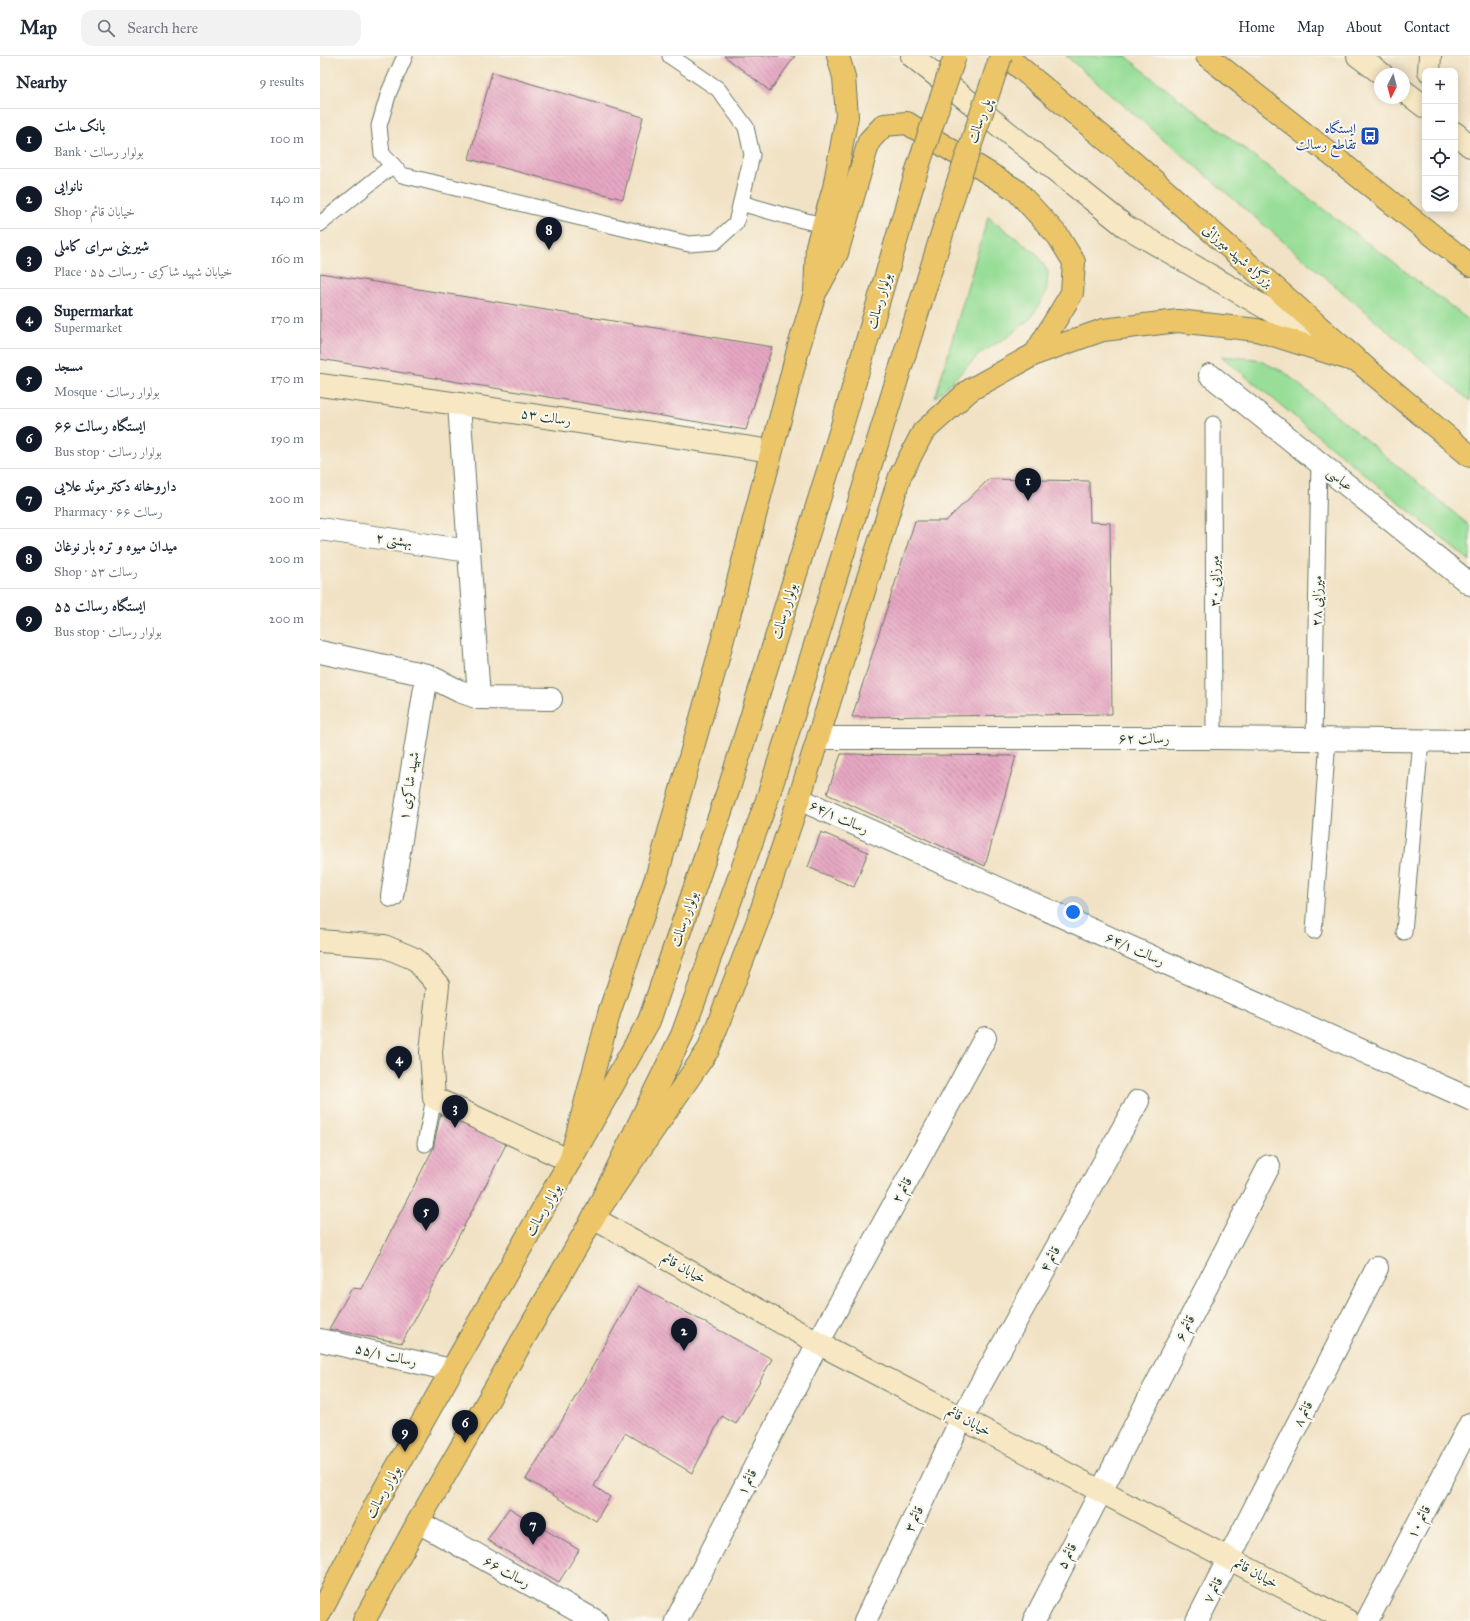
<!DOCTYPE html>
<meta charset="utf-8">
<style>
body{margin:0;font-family:"IM FELL Great Primer",Amiri,serif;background:#f2f2f3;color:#1f2937}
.controls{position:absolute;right:12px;top:12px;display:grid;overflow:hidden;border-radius:8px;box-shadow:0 2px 10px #0003}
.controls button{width:36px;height:36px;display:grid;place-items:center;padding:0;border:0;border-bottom:1px solid #e0e1e3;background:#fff;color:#1f2937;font:20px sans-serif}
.compass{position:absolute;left:1054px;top:12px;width:36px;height:36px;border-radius:50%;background:#fff;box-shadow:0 2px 10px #0003;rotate:186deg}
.you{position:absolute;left:753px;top:856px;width:14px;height:14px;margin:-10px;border:3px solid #fff;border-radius:50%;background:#1a73e8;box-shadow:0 0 0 6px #1a73e833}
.badge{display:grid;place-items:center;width:26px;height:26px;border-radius:50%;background:#111827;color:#fff;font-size:13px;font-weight:700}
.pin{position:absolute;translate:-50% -33px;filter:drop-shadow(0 1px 2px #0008)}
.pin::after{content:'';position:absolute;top:21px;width:14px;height:12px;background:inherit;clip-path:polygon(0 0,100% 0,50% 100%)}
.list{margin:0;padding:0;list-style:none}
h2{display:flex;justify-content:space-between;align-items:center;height:52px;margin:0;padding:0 16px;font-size:17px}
h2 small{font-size:13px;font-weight:400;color:#747a83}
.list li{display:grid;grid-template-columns:26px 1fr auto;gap:12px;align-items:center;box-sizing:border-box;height:60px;padding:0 16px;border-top:1px solid #e0e1e3}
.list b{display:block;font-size:15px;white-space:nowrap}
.list p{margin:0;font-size:13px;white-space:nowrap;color:#747a83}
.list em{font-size:13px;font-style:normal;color:#747a83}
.icon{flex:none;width:22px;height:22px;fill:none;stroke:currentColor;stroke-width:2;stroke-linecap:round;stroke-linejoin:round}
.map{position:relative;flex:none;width:1150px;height:1565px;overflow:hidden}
header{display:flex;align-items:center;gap:24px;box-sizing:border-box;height:56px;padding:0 20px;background:#fff;border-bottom:1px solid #e0e1e3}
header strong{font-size:19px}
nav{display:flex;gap:22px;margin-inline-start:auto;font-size:14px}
.search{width:280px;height:36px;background:#f2f2f3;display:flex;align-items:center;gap:10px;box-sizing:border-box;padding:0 14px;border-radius:12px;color:#747a83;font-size:15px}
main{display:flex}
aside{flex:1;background:#fff}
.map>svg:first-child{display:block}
.green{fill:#98de98;stroke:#5c8e66}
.building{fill:url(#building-back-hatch)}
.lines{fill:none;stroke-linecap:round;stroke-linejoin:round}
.lane-casing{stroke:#687767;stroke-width:17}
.street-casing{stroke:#687767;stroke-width:24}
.secondary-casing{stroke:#687767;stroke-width:24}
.primary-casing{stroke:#687767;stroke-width:24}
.highway-casing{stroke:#687767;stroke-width:24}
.lane{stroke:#fff;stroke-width:15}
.street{stroke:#fff;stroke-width:22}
.secondary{stroke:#f7e8c3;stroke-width:22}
.primary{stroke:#ecc569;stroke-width:22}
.highway{stroke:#ecc569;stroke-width:22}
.primary-bridge-casing{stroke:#687767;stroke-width:24;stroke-linecap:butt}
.primary-bridge{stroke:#ecc569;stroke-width:22}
.labels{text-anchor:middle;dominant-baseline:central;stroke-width:4;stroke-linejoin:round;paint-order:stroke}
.street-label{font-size:14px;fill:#1f3d34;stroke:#fbf7ec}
.transit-label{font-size:14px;fill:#164399;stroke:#fbf7ec;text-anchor:end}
</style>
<header>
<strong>Map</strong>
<div class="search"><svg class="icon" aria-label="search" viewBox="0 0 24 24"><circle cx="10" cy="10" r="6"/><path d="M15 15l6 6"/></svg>Search here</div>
<nav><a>Home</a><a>Map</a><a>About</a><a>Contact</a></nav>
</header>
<main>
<aside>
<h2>Nearby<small>9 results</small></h2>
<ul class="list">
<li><span class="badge">1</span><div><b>بانک ملت</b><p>Bank · بولوار رسالت</p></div><em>100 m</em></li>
<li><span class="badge">2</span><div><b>نانوایی</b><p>Shop · خیابان قائم</p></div><em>140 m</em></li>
<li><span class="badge">3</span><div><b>شیرینی سرای کاملی</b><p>Place · خیابان شهید شاکری - رسالت ۵۵</p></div><em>160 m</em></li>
<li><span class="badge">4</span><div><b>Supermarkat</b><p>Supermarket</p></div><em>170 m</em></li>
<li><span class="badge">5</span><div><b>مسجد</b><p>Mosque · بولوار رسالت</p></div><em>170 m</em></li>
<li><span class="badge">6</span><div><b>ایستگاه رسالت ۶۶</b><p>Bus stop · بولوار رسالت</p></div><em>190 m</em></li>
<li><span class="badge">7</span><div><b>داروخانه دکتر موئد علایی</b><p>Pharmacy · رسالت ۶۶</p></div><em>200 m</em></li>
<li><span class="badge">8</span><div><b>میدان میوه و تره بار نوغان</b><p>Shop · رسالت ۵۳</p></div><em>200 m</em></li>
<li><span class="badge">9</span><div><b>ایستگاه رسالت ۵۵</b><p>Bus stop · بولوار رسالت</p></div><em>200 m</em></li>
</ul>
</aside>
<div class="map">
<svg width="1150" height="1565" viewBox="0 0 1150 1565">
<defs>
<pattern id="building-back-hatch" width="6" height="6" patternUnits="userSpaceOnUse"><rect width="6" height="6" fill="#e6a7c3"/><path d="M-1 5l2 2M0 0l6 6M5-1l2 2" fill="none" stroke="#ba899f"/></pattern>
</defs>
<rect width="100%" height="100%" fill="#fbf7ec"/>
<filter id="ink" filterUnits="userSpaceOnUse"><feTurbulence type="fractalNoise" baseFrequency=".025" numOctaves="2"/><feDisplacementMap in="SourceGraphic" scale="8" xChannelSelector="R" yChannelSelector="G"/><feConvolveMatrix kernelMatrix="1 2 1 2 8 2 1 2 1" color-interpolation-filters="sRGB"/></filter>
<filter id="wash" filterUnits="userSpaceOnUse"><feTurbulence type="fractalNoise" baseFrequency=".012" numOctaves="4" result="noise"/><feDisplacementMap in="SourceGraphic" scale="16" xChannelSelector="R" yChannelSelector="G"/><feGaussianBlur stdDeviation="0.9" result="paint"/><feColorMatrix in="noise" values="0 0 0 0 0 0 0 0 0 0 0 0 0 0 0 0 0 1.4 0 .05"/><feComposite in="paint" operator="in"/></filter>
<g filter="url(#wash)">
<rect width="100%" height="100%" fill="#f1e2c5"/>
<g class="green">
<polygon points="746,0 806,0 833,23 1150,265 1150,345"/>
<polygon points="668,161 717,198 728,216 726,237 711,262 689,280 662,296 615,342"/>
<polygon points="901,300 936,303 964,316 1150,470 1150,505"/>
</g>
<g id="blocks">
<g class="building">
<polygon points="404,0 475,0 450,35"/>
<polygon points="172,16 323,61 303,143 149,103"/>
<polygon points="0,217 452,291 426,374 0,303"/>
<polygon points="669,423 769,425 770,466 790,467 792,658 532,661 595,465 626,465"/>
<polygon points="521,698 696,700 665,810 507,738"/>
<polygon points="501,776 548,796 534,831 488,811"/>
<polygon points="121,1056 186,1088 172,1117 82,1287 9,1273 32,1232 41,1233 113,1093"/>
<polygon points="318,1230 452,1303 416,1368 402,1360 372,1417 305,1377 274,1430 290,1441 276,1465 206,1423 240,1368"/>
<polygon points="189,1452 259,1494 239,1526 167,1484"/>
</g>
</g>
</g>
<g filter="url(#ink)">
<use href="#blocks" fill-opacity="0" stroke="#687767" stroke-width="1"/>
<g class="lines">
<defs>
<g id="lane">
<polyline points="85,0 69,36 59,70 62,98 82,119 369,188 395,186 416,167 432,99 426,71 398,33 350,0"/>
<polyline points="421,147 466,160 503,169"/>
<polyline points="0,168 73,109"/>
<polyline points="893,368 894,682"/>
<polyline points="994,683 999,406"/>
<polyline points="994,875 1008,683"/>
<polyline points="1084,876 1101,684"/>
<polyline points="105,1088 114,1042"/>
</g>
<g id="street">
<polyline points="890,319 1150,528"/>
<polyline points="139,348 159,642"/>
<polyline points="0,473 149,495"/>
<polyline points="0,596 107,619 139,635 159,642 231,643"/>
<polyline points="498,682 894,682 1150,685"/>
<polyline points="479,743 1150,1043"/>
<polyline points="72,840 107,619"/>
<polyline points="0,1284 131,1314"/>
<polyline points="98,1466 276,1565"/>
<polyline points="356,1565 498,1287 665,982"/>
<polyline points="545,1565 642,1362 818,1045"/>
<polyline points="714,1565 949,1110"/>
<polyline points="877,1565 1057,1212"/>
<polyline points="1047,1565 1150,1368"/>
</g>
<g id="secondary">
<polyline points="592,0 805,170 1018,294"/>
<polyline points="1038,0 1062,18"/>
<polyline points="1109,15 1110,0"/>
<polyline points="1084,35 1105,51"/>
<polyline points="1135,77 1150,90"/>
<polyline points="0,329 139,348 451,395"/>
<polyline points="0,885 64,890 95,903 118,929 111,996 114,1042 250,1105"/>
<polyline points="273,1162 498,1287 1028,1565"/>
</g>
<g id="primary">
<polyline points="0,1557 56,1448 329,965 410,729 521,373 597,114"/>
<polyline points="44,1565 98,1466 273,1162 362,979 448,741 637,129"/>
</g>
<g id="highway">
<polyline points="686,0 815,108 1039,306 1150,400"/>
<polyline points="887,0 1150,209"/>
<polyline points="498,232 517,197 549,85 564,69 587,67 696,134 738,180 754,206 752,237 715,298"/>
<polyline points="250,1105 290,954 337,819 398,602 479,290 495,237 497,190 514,132 527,60 524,21 518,0"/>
<polyline points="273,1162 388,994 437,867 479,743 580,420 603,376 650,334 715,298 783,274 858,265 937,274 1039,306"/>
</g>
</defs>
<use href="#lane" class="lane-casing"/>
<use href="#street" class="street-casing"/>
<use href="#secondary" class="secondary-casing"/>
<use href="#primary" class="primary-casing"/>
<use href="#highway" class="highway-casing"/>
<use href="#lane" class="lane"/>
<use href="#street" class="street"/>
<use href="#secondary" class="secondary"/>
<use href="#primary" class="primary"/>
<use href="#highway" class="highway"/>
<defs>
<g id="primary-bridge">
<polyline points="597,114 635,0"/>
<polyline points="637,129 681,0"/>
</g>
</defs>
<use href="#primary-bridge" class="primary-bridge-casing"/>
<use href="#primary-bridge" class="primary-bridge"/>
</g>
</g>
<defs>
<symbol id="bus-square" viewBox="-11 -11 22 22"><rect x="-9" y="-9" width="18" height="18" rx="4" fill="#1a4fb4" stroke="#fbf7ec"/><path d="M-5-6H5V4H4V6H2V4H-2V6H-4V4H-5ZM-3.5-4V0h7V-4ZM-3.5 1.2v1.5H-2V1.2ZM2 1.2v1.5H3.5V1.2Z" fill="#fff"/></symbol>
</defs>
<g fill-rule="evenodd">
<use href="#bus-square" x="1039" y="69" width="22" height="22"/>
</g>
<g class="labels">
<g class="street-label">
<text transform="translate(659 65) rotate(-71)">پل رسالت</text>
<text transform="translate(918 200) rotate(41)">بزرگراه شهید میرزائی</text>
<text transform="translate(559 245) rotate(-74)">بولوار رسالت</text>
<text transform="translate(226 361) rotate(9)">رسالت ۵۳</text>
<text transform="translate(1020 423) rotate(39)">عباسی</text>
<text transform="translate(74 484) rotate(8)">بهشتی ۲</text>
<text transform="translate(894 525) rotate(-90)">میرزایی ۳۰</text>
<text transform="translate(997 545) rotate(-89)">میرزایی ۲۸</text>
<text transform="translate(464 555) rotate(-73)">بولوار رسالت</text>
<text x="824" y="682">رسالت ۶۲</text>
<text transform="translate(89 730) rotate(-81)">شهید شاکری ۱</text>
<text transform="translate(519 761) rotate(24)">رسالت ۶۴/۱</text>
<text transform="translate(364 863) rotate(-71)">بولوار رسالت</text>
<text transform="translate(815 893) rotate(24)">رسالت ۶۴/۱</text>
<text transform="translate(582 1134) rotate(-61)">قائم ۲</text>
<text transform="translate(223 1154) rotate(-60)">بولوار رسالت</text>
<text transform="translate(730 1203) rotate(-61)">قائم ۴</text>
<text transform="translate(364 1212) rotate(29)">خیابان قائم</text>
<text transform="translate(865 1272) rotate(-63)">قائم ۶</text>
<text transform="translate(66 1299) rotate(13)">رسالت ۵۵/۱</text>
<text transform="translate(983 1358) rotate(-63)">قائم ۸</text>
<text transform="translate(649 1365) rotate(28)">خیابان قائم</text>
<text transform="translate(427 1426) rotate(-63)">قائم ۱</text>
<text transform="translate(63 1436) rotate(-61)">بولوار رسالت</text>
<text transform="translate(594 1463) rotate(-65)">قائم ۳</text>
<text transform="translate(1099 1466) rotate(-62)">قائم ۱۰</text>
<text transform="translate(747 1500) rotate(-63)">قائم ۵</text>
<text transform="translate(187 1516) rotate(29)">رسالت ۶۶</text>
<text transform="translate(936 1517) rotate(28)">خیابان قائم</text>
<text transform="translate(893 1534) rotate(-62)">قائم ۷</text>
</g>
<g class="transit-label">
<text x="1036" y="72">ایستگاه<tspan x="1036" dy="16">تقاطع رسالت</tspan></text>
</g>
</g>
</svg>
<div class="controls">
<button>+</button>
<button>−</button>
<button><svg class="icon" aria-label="locate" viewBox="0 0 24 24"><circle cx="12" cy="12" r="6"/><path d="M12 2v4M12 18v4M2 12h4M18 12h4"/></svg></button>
<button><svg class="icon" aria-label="layers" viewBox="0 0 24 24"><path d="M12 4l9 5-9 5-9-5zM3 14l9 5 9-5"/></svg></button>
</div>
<svg class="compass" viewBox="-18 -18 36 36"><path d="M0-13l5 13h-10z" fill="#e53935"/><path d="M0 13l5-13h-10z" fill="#747a83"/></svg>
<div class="you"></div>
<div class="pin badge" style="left:708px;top:445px">1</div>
<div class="pin badge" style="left:364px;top:1295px">2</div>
<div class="pin badge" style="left:135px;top:1072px">3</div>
<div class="pin badge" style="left:79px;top:1023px">4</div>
<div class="pin badge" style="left:106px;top:1175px">5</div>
<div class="pin badge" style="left:145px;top:1387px">6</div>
<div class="pin badge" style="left:213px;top:1489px">7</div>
<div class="pin badge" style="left:229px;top:194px">8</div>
<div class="pin badge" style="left:85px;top:1396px">9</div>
</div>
</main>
